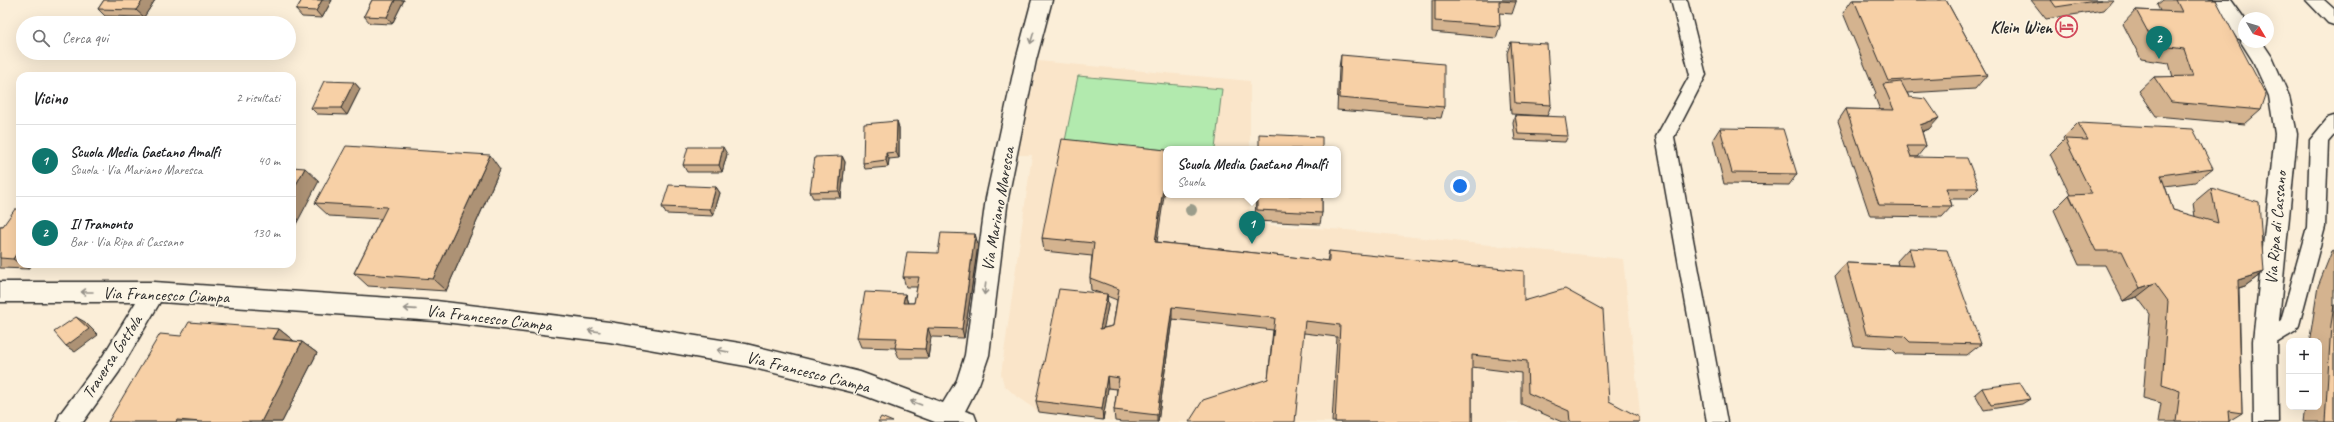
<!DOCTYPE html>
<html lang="it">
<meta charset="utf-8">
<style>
body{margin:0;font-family:Caveat,sans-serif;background:#f6f6f6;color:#202124}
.controls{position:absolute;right:12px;bottom:12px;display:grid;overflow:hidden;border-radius:8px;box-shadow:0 4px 16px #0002}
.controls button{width:36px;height:36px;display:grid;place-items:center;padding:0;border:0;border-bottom:1px solid #e0e0e0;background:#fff;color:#202124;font:20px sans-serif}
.compass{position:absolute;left:2238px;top:12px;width:36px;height:36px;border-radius:50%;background:#fff;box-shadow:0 4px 16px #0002;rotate:128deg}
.you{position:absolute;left:1460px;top:186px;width:14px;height:14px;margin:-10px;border:3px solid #fff;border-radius:50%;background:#1a73e8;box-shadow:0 0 0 6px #1a73e833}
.badge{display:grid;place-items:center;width:26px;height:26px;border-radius:50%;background:#0f766e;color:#fff;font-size:13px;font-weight:700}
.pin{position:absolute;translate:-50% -33px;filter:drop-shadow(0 1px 2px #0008)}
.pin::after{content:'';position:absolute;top:21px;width:14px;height:12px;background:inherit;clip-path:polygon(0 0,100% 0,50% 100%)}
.popup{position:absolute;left:1163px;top:146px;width:178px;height:52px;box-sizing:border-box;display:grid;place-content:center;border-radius:8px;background:#fff;filter:drop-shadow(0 1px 3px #0005);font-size:13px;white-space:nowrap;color:#757577}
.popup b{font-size:15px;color:#202124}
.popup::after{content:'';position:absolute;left:50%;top:100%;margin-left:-8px;border:8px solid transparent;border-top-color:#fff}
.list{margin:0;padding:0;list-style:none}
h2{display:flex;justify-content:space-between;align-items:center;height:52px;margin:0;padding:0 16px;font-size:17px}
h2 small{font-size:13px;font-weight:400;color:#757577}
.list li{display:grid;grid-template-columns:26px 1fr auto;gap:12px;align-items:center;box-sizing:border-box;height:72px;padding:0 16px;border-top:1px solid #e0e0e0}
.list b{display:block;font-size:15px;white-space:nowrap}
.list p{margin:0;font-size:13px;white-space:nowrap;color:#757577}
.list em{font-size:13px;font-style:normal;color:#757577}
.icon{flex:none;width:22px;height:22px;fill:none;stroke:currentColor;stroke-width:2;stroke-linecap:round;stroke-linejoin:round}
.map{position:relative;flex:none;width:2334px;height:422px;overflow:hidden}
.search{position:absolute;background:#fff;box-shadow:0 4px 16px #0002;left:16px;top:16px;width:280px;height:44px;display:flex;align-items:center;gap:10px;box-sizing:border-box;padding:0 14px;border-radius:22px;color:#757577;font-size:15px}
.panel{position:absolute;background:#fff;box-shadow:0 4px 16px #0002;left:16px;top:72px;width:280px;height:196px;border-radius:12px}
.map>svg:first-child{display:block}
.built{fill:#fae5c9}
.green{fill:#b2eaae;stroke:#6e8a6c}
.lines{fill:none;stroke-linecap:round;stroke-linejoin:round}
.lane-casing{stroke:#2b2b2b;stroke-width:3}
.street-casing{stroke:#2b2b2b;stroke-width:3}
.lane{fill:#fcf5e5;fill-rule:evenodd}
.street{fill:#fcf5e5;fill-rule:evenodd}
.tree{fill:#9b9d8b}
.wall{fill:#d4b38f;stroke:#2b2b2b;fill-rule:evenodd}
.shaded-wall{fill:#ad9274;stroke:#2b2b2b}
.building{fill:#f7d0a6;stroke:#2b2b2b}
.oneway{stroke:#949088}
.labels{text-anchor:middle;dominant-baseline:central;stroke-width:3;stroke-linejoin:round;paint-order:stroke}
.poi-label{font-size:17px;font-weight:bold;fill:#2b2b2b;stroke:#fcf5e5;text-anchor:end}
.street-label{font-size:17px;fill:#2b2b2b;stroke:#fcf5e5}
</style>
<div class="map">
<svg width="2334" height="422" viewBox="0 0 2334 422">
<rect width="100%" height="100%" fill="#fbeed8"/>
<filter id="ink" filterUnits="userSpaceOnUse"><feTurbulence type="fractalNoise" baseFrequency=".025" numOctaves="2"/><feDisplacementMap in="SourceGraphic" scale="8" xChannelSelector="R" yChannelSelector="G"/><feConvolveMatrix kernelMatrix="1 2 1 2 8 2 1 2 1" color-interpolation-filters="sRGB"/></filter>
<g filter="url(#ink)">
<polygon class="built" points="1038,61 1250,81 1250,149 1166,149 1166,195 1250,195 1250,224 1347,230 1623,259 1641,422 1123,422 1039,412 1017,397 1004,385 1001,374 1032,155 1018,155"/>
<polygon class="green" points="1078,76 1222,89 1215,149 1166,150 1065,141"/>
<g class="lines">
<defs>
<g id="lane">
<polygon points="1671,0 1687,0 1706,75 1674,137 1727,422 1707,422 1656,137 1690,75"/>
<polygon points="2306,0 2324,0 2334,9 2334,25 2328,23"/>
<polygon points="2334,116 2334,135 2328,142 2325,227 2299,325 2296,331 2265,350 2258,347 2255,341 2258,335 2281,320 2307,227 2310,140 2328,118"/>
</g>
<g id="street">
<polygon points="1032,0 1052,0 1036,60 1008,198 989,355 979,384 965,411 974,414 977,422 935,422 860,394 746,366 609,342 436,321 160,302 119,372 83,422 57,422 60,414 103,356 136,302 0,302 0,282 154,282 436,301 609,322 746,344 860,372 943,403 957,380 965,355 986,198 1016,60"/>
<polygon points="2210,0 2231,0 2244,18 2244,42 2262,42 2272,57 2289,96 2297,134 2277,341 2278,422 2254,422 2253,341 2275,134 2269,96 2253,61 2241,42 2242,40 2237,38"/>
</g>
</defs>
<use href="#lane" class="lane-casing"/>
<use href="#street" class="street-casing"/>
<use href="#lane" class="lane"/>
<use href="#street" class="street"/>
</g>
<circle class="tree" cx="1191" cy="210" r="6"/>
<g class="wall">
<polygon points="104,0 155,0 144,17 105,16 98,9"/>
<polygon points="302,0 332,0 322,18 302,17 296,10"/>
<polygon points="372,0 404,0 392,24 370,23 364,16"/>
<polygon points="1432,0 1516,0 1516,2 1512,14 1499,13 1500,26 1496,38 1432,32"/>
<polygon points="1852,0 1946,0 1987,75 1975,89 1907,93 1929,129 1922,132 1926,146 1917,157 1911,157 1979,188 1968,199 1950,199 1952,206 1942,217 1870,216 1838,121 1846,109 1880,110 1874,95 1876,93 1843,13"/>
<polygon points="2031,0 2113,0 2104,10 2046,19"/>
<polygon points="2163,0 2216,0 2261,110 2245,124 2156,116 2139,91 2154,77 2173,77 2169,63 2141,59 2123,24 2136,10 2160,11 2157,5"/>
<polygon points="1511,42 1551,105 1547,116 1511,114 1507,53"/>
<polygon points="1341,55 1444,107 1441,118 1337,110 1339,67"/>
<polygon points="354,82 360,89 347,115 317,114 311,108"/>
<polygon points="1515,115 1568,136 1565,142 1515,140 1513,122"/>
<polygon points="897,121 899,128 899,158 889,159 888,167 865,169 863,163"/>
<polygon points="2078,123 2213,168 2195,182 2165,186 2173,210 2195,217 2193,203 2211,188 2264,272 2245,286 2239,288 2242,413 2229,421 2229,422 2158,422 2161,403 2143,398 2150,314 2137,297 2123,301 2105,265 2079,265 2054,210 2069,195 2070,195 2050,154 2064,140 2063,138"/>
<polygon points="1720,128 1797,174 1789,185 1724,184 1713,139"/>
<polygon points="727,154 722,172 687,172 683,165"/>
<polygon points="842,156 845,162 841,198 813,198 810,192"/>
<polygon points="500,169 446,291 368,286 354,273 381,219 329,216 315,203"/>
<polygon points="716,187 720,193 713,216 666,214 662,207"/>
<polygon points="1256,195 1322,195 1322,213 1320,224 1255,221"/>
<polygon points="20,209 20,264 32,264 29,269 0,268 0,226 3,226"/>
<polygon points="975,234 978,245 964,338 931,337 928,358 899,358 895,348 861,347 857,337 905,294 908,303 914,303 917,287 906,287 903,277 938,253"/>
<path d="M1042,238L1157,242L1327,261L1329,251L1524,301L1609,401L1639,422H1562L1521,404V373L1472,367V422H1332L1337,337L1304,333L1268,379L1273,330L1172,319L1158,422H1123L1115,421L1114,410L1117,389L1108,388L1103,420L1039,412L1036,401L1100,293L1091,290L1090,278L1092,256L1044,251ZM1107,296L1117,300L1113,326L1103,328L1108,306Z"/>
<polygon points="1909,248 1981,344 1967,355 1897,354 1891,348 1854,346 1835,275 1846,263 1898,265 1897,261"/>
<polygon points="2334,250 2334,422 2303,422 2305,407 2319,407 2319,341 2309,341 2310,338 2318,286 2332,251"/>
<polygon points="279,329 294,341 302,342 317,353 282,422 108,422 181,336"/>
<polygon points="1982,388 2030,399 2022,404 1984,410 1975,394"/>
</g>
<g class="shaded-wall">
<polygon points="143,0 155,0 144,17 136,10"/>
<polygon points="322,0 332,0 322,18 316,11"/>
<polygon points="395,0 404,0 392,24 387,17"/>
<polygon points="354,82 360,89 347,115 341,108"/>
<polygon points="1939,118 1929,129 1910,136 1920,125"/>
<polygon points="897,121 899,128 899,158 896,152"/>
<polygon points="723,147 727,154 722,172 719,165"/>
<polygon points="886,153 889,159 888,167 886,160"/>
<polygon points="490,155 500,169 446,291 433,279"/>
<polygon points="842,156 845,162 841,198 839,191"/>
<polygon points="305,168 319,181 292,232 292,192"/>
<polygon points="1166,169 1166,183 1155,255 1155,242"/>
<polygon points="716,187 720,193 713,216 710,209"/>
<polygon points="975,234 978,245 964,338 962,329"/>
<polygon points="20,248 20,264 13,259"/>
<polygon points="21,264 32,264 29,269"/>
<polygon points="2264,272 2245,286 2219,294 2238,280"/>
<polygon points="2155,283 2137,297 2123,301 2140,288"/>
<polygon points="905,294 908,304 903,303"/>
<polygon points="1107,294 1108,306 1101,341 1100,329"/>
<polygon points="1172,307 1172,319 1158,422 1157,422 1157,415"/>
<polygon points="76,317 85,322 98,335 75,352 66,346"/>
<polygon points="928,328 931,337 928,358 925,349"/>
<polygon points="279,329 294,341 273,339"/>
<polygon points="302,342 317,353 282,422 261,422"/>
<polygon points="1107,376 1108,388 1103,420 1102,409"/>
</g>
<g class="building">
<polygon points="104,0 143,0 136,10 98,9"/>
<polygon points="302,0 322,0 316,11 296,10"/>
<polygon points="372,0 395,0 387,17 364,16"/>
<polygon points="1435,0 1516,0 1516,2 1499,1 1500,26 1435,21"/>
<polygon points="1854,0 1946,0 1987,75 1888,81"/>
<polygon points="2051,0 2102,0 2056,7"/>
<polygon points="2176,0 2216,0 2266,95 2261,110 2171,102 2154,77 2193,76 2184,49 2155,45 2136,10 2182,12"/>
<polygon points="1511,42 1547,44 1551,105 1515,103"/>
<polygon points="1341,55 1444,64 1444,107 1339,98"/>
<polygon points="324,81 354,82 341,108 311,108"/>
<polygon points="1901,82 1909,97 1926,99 1939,118 1920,125 1926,146 1907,146 1911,157 1967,158 1979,188 1946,188 1952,206 1879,205 1846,109 1894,110 1883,84"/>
<polygon points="1515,115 1565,117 1568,136 1518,134"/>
<polygon points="897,121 896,152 886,153 886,160 863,163 864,124"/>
<polygon points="2078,123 2193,129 2213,168 2161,175 2173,210 2218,223 2211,188 2259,202 2264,272 2238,280 2242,413 2228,411 2229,422 2176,422 2180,391 2162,385 2168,301 2155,283 2140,288 2122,251 2096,251 2069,195 2092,194 2065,139 2088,140"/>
<polygon points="1720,128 1783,129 1797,174 1732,173"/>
<polygon points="1259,134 1322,137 1322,149 1259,149"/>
<polygon points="1062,139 1166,150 1166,169 1155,242 1329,261 1329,251 1524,271 1524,301 1565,289 1603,310 1609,401 1639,417 1639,422 1570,422 1569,411 1528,393 1527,361 1472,355 1472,422 1335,422 1340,325 1305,321 1295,422 1189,422 1203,400 1268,379 1275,318 1172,307 1157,415 1114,410 1119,378 1107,376 1102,409 1036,401 1059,289 1107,294 1100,329 1113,326 1119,289 1090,278 1094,243 1042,238"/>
<polygon points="346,146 490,155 433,279 354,273 387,207 315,203"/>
<polygon points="688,147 723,147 719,165 683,165"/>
<polygon points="842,156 839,191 810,192 815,157"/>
<polygon points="292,167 305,168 292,192"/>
<polygon points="669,185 716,187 710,209 662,207"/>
<polygon points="1257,195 1322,195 1322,213 1257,210"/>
<polygon points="15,209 20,209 20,248 13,259 0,258 0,226 3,226"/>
<polygon points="941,233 975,234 962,329 928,328 925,349 895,348 897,338 857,337 865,292 905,294 903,303 914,303 919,277 903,277 907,252 938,253"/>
<polygon points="1909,248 1947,250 1981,344 1910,342 1904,336 1866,334 1846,263 1914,266"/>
<polygon points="2334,305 2334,422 2325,422 2331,325"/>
<polygon points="76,317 89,329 66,346 54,332"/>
<polygon points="189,322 279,329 273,339 302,342 261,422 201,422 177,420 176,422 108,422 160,334 181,336"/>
<polygon points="2020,383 2030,399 1991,405 1982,388"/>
<polygon points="881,417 893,422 878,422"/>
</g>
<defs><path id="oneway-shaft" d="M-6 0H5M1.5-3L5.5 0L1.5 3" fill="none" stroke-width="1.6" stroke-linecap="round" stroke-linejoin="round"/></defs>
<g class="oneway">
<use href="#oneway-shaft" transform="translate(1032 38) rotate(106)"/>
<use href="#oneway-shaft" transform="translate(985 289) rotate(97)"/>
<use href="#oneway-shaft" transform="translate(87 292) rotate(180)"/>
<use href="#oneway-shaft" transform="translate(410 309) rotate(-176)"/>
<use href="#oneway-shaft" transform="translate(594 331) rotate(-173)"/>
<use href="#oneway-shaft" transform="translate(723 351) rotate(-169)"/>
<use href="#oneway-shaft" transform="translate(916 403) rotate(-160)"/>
</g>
</g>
<defs>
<symbol id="hotel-ring" viewBox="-11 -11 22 22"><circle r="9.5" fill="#fcf5e5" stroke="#d1495b" stroke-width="1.5"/><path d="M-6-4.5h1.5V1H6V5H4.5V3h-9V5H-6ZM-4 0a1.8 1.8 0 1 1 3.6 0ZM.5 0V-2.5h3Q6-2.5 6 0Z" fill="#d1495b"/></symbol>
</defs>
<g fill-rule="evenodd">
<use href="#hotel-ring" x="2054" y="14" width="25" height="25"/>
</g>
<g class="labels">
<g class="poi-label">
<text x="2052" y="27">Klein Wien</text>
</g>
<g class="street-label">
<text transform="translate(998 209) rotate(-80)">Via Mariano Maresca</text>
<text transform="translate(2276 228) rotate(-85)">Via Ripa di Cassano</text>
<text transform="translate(166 295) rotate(2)">Via Francesco Ciampa</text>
<text transform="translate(489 318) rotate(7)">Via Francesco Ciampa</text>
<text transform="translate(112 357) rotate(-57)">Traversa Gottola</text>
<text transform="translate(808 372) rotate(14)">Via Francesco Ciampa</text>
</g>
</g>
</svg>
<div class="controls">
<button>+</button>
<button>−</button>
</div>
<svg class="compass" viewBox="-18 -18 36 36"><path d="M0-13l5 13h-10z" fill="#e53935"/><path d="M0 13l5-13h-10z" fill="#757577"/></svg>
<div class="you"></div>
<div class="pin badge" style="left:1252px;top:244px">1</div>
<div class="popup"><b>Scuola Media Gaetano Amalfi</b>Scuola</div>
<div class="pin badge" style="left:2159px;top:59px">2</div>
<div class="search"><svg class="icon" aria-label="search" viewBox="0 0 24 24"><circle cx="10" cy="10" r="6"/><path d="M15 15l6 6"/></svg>Cerca qui</div>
<section class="panel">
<h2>Vicino<small>2 risultati</small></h2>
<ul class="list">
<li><span class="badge">1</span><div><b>Scuola Media Gaetano Amalfi</b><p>Scuola · Via Mariano Maresca</p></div><em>40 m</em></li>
<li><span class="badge">2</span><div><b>Il Tramonto</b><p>Bar · Via Ripa di Cassano</p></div><em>130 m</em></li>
</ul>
</section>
</div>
